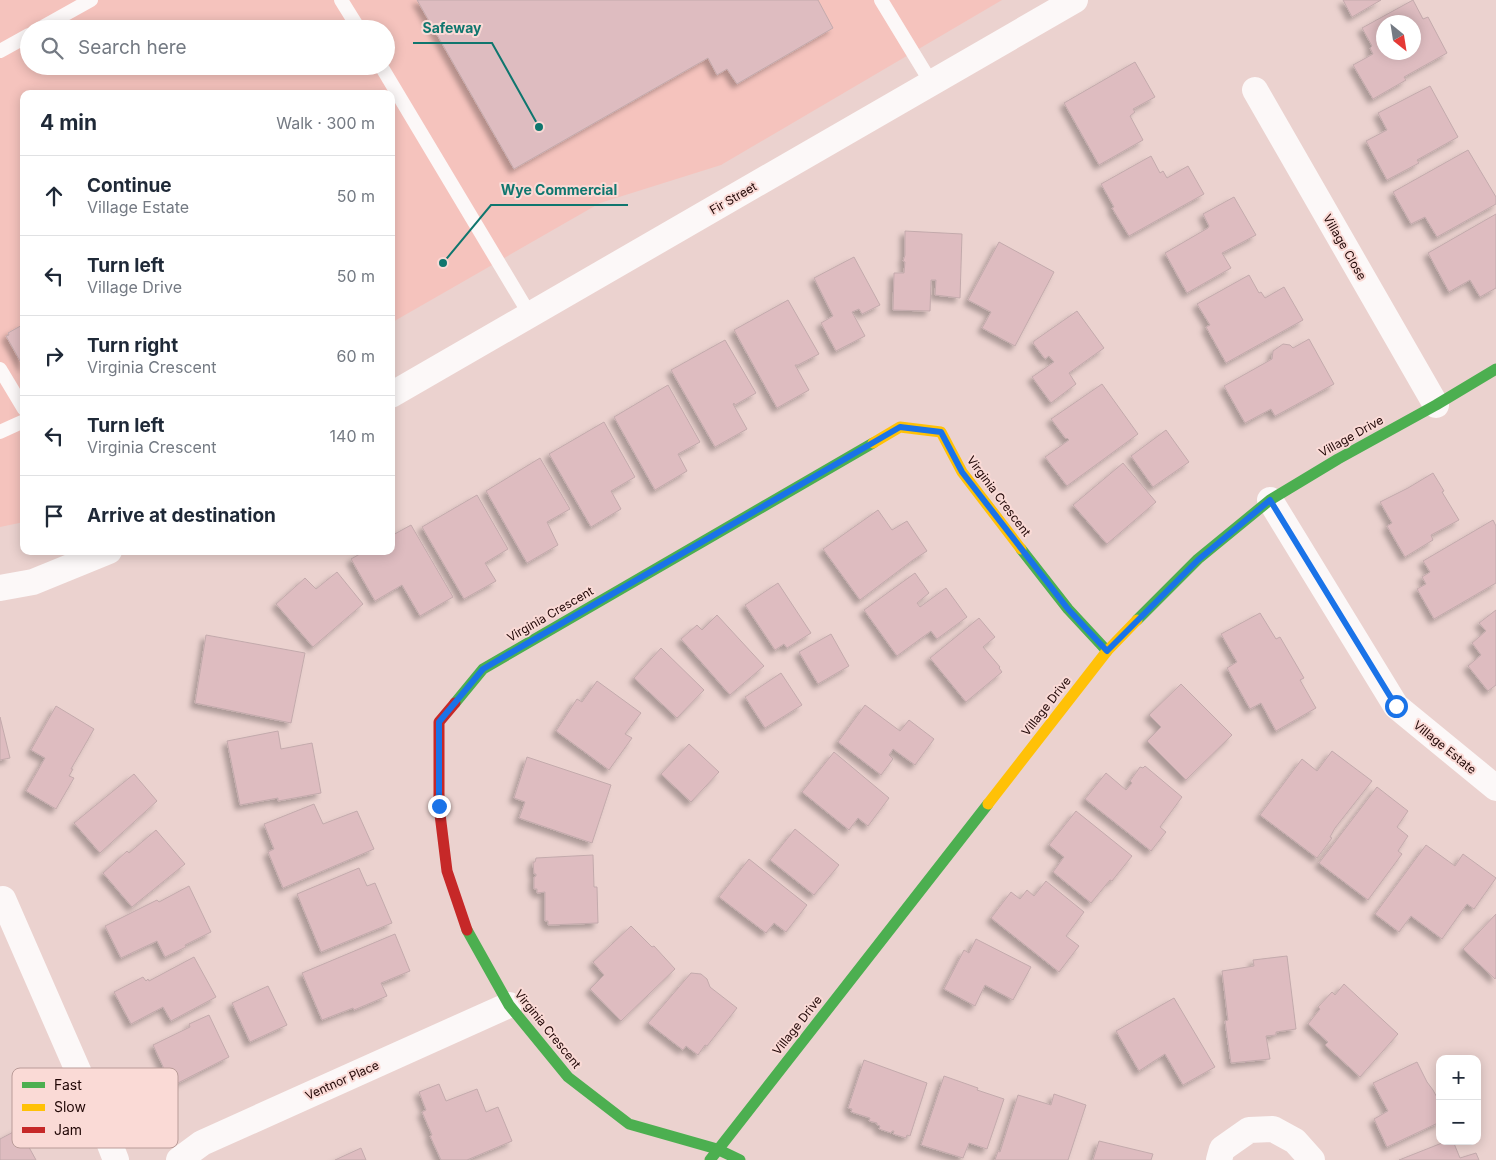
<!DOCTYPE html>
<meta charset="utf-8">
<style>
body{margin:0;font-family:Inter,sans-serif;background:#f6f6f7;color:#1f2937}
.controls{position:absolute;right:15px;bottom:15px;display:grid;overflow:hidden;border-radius:10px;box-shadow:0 2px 12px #0003}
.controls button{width:45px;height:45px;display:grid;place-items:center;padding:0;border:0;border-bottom:1px solid #e0e1e3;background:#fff;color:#1f2937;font:25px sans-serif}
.compass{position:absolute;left:1376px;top:15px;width:45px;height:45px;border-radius:50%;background:#fff;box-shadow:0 2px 12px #0003;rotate:150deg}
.stop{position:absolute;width:15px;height:15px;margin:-11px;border:4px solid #1a73e8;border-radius:50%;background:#fff}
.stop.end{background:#1a73e8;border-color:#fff;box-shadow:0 1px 5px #0008}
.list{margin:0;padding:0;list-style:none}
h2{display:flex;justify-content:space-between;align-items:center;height:65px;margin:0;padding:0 20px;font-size:21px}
h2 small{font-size:16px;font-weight:400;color:#747a83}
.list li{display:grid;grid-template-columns:32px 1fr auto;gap:15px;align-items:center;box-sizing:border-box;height:80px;padding:0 20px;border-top:1px solid #e0e1e3}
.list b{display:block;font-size:19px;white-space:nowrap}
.list p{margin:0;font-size:16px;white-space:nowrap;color:#747a83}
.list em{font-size:16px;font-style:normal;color:#747a83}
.icon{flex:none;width:28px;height:28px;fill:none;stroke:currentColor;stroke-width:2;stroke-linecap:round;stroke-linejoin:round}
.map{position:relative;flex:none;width:1496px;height:1160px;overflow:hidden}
.search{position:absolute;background:#fff;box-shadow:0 2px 12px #0003;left:20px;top:20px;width:375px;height:55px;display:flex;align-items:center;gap:12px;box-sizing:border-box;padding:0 18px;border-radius:28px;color:#747a83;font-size:19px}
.panel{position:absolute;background:#fff;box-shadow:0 2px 12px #0003;left:20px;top:90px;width:375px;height:465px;border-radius:10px}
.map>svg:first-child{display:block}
.built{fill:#f5c3bd;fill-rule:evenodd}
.building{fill:#debcc0;stroke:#c3aaac;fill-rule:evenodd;filter:url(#shadow)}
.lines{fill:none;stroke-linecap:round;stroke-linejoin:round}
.lane{stroke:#fcf8f8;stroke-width:14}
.street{stroke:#fcf8f8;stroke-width:26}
.fast{stroke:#4caf50;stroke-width:11}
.slow{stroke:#ffc107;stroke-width:11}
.jam{stroke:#c62828;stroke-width:11}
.route{stroke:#1a73e8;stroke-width:6}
.labels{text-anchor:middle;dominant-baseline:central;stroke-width:4;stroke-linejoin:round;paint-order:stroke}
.street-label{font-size:12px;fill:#210706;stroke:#fadad6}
.key{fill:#fadad6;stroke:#b99b98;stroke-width:1}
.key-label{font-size:14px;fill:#210706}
.leader{fill:none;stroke:#0f766e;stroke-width:2}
.callout-dot{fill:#0f766e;stroke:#fadad6;stroke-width:2}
.callout-label{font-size:14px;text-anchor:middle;font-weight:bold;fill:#0f766e;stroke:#fadad6;stroke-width:4;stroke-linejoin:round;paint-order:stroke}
</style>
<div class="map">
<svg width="1496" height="1160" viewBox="0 0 1496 1160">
<defs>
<filter id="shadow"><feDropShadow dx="-4.5" dy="4.5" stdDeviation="2.5" flood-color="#0004"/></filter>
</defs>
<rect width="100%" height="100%" fill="#ebd2cf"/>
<path class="built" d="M0,0H1002L721,165L600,203L391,323V94H24V522L0,527ZM29,29H386V66H29Z"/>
<g class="building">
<polygon points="417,0 818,0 833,28 737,84 727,69 717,75 708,58 514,169"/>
<polygon points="1343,0 1381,0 1352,17"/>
<path d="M1413,0L1423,19L1428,17L1447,53L1404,77L1406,80L1373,99L1353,65L1373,54L1370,48L1372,46L1362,28ZM1384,22H1414V52H1384Z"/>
<polygon points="1135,62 1155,97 1133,109 1135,112 1130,116 1143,140 1099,165 1064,103"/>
<polygon points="1430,86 1458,137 1417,160 1419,163 1387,180 1366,141 1387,130 1378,113"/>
<polygon points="1468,150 1496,197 1496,204 1437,237 1425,217 1411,224 1393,192"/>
<polygon points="1151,156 1160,173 1163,171 1167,178 1188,166 1204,194 1129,236 1112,208 1114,207 1101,184"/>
<polygon points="1234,197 1256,235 1222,253 1231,268 1187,293 1165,253 1208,228 1209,226 1203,214"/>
<polygon points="1496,214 1496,288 1480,297 1470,280 1449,292 1428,253"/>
<polygon points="905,231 962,234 960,298 935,295 936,280 931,280 930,311 893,310 894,273 904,273 905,262 903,261 905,255"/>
<polygon points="999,242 1054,272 1015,346 982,328 991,312 968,300"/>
<polygon points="854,257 880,305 862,314 859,309 852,312 865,336 836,351 821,323 833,316 814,278"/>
<polygon points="1249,275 1259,293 1261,292 1265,298 1284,287 1303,320 1226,363 1206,327 1210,325 1197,304"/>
<polygon points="788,300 819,354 798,365 795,365 809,390 777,408 734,330"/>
<polygon points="1077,311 1104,348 1069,373 1076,384 1051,403 1032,377 1054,362 1049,356 1045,359 1033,343 1034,341"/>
<polygon points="24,324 24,368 6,336 9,335 8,333"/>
<polygon points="1309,339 1334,384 1279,414 1275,416 1271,409 1245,423 1224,386 1272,359 1273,351 1283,344 1290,345 1293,348"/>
<polygon points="725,340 756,393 735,405 734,403 733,404 747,429 715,447 671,370"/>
<polygon points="1102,384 1138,434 1067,486 1045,457 1069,440 1067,438 1066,439 1051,419"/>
<polygon points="668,385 700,442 678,454 687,471 655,490 614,417"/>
<polygon points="604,422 635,477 611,491 621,509 591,527 549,454"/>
<polygon points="1166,430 1189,462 1153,487 1131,456"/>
<polygon points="540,458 570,509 547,522 558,545 527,563 486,491"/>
<polygon points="1123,463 1156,502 1107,544 1073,505"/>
<polygon points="1433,473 1444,491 1442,492 1459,520 1431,535 1433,540 1405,557 1387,526 1392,523 1380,502 1408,488"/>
<polygon points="477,495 508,549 485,563 496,581 464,599 422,527"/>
<polygon points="878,510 892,530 907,521 927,551 913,560 860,600 823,549"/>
<polygon points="1493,520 1496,526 1496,583 1434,619 1417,589 1426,584 1422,577 1430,572 1423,561"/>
<polygon points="411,525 453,597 420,616 402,585 375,601 351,559 365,551 391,551 391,536"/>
<polygon points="337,572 363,604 313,647 276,604 305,578 316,589"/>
<polygon points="915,573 929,593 917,603 920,607 946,588 967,617 937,639 931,631 897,656 864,610"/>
<polygon points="778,583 811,633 787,648 784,644 775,650 745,605"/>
<polygon points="1496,610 1496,685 1488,691 1468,666 1481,655 1472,643 1486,631 1479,623"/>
<polygon points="1260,613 1276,639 1280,637 1304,678 1300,680 1316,708 1276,731 1261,703 1250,709 1227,668 1237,662 1221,634"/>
<polygon points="717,615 764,666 730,695 681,639 697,625 702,630"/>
<polygon points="979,618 995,637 983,647 1000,667 999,668 1002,672 966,702 930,658"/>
<polygon points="831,634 849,666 818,684 799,652"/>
<polygon points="206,635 305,653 291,723 195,703"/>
<polygon points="661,648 704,690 677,718 634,678"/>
<polygon points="781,673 802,705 765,728 745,697"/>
<polygon points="597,681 641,713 625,734 632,738 609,770 556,731 577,699 582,702"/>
<polygon points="1181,684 1232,735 1186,780 1147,741 1161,727 1149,715"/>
<polygon points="865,705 900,731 909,720 934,739 915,765 893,749 889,755 893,759 881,775 838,742"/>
<polygon points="56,706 94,729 71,769 73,769 69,776 74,778 56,809 26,791 45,758 31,750"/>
<polygon points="0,717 10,758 0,760"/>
<polygon points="278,731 281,749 312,743 321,793 278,801 278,798 240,805 227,741"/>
<polygon points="689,744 719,772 691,802 661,774"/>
<polygon points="1332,751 1372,781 1335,828 1330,837 1332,838 1317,858 1260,815 1302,759 1317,771"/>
<polygon points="834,752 889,798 868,826 858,818 849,830 802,792"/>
<polygon points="527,757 611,785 592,843 519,818 525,802 514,798"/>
<polygon points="1145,766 1182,797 1160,827 1166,832 1151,851 1085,799 1106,773 1126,790 1132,783 1130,781 1140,767 1143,768"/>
<polygon points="134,774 157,801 100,853 74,823"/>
<polygon points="1377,787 1408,811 1397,827 1408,836 1398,851 1402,854 1368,900 1319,863"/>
<polygon points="314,804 323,824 357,811 374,849 283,888 268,852 274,849 264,824"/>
<polygon points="1076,811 1132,856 1112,881 1110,880 1091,903 1053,872 1064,857 1049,845"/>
<polygon points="795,829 839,865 814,895 770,860"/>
<polygon points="156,830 185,864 132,907 103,873 127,851 129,853"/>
<polygon points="1426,845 1455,866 1463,854 1496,878 1474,909 1467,904 1442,939 1411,916 1399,932 1375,914"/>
<polygon points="593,855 594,887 597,887 598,923 548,925 548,921 545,921 545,892 537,893 537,889 534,889 534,877 536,876 536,874 534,874 533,862 535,862 536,858"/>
<polygon points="749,859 807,905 786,932 774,923 766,933 719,897"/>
<polygon points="359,868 367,886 375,883 392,923 321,952 297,894"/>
<polygon points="1046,881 1084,912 1066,936 1079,946 1059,972 991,918 1011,892 1020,899 1027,890 1034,896"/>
<polygon points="189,886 211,932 185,945 186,947 165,957 157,941 121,958 105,926 157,900 159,902"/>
<polygon points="1496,914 1496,977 1495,979 1463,949"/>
<polygon points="631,926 652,947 654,946 675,969 621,1021 590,989 604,975 593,962"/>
<polygon points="395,934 410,971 381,983 387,996 354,1010 353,1008 322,1020 302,973"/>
<polygon points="976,939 1031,967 1013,1000 985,985 975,1006 944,989 964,950 969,953"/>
<polygon points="1287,956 1296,1029 1276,1032 1276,1035 1266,1036 1270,1059 1231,1063 1225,1021 1228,1020 1222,971 1254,966 1253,960"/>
<polygon points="194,957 216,997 171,1021 163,1007 131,1024 114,992 143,977 146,981 148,979 149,981"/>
<polygon points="691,973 701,974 707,979 710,987 737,1008 707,1046 705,1045 698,1055 686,1046 683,1050 648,1023"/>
<polygon points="1344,984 1398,1034 1360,1077 1325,1045 1328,1042 1308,1024 1320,1009 1318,1007 1332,992 1335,995"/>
<polygon points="268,986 287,1025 250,1042 232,1003"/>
<polygon points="1174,998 1215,1067 1183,1085 1165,1054 1139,1071 1116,1031"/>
<polygon points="209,1015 229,1057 172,1086 153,1045 190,1027 189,1024"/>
<polygon points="864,1060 927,1083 910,1136 907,1135 906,1138 893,1134 894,1131 892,1131 891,1133 879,1129 880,1126 877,1125 877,1123 869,1121 870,1118 851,1112 852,1109 848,1108"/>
<polygon points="1417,1062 1427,1082 1433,1090 1440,1103 1440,1122 1387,1147 1374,1119 1388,1111 1373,1083"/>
<polygon points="944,1076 978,1088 977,1090 1004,1099 987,1149 969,1143 963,1158 921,1145"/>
<polygon points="439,1084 446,1101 477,1089 486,1112 498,1107 512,1141 467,1160 441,1160 430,1136 432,1135 422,1112 426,1110 419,1092"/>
<polygon points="1054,1094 1086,1105 1068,1160 995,1160 998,1151 1000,1152 1018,1095 1051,1105"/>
<polygon points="19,1129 36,1160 0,1160 0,1139"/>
<polygon points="1099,1141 1153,1154 1151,1160 1093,1160"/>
<polygon points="1447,1141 1453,1141 1460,1158 1476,1153 1479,1160 1399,1160"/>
<polygon points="361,1148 366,1160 335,1160"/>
</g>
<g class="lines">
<g class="lane">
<polyline points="341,0 359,29"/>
<polyline points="881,0 932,84"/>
<polyline points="39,29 91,0"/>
<polyline points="0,51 29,35"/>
<polyline points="381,66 530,315"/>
<polyline points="0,369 24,409"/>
<polyline points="0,432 24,421"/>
</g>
<g class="street">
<polyline points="1255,90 1436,405"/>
<polyline points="391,395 1075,0"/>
<polyline points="1270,500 1396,706 1496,788"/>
<polyline points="0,588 33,582 109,551"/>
<polyline points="3,899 107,1137 116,1160"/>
<polyline points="179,1160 202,1143 509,1005"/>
<polyline points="1219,1160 1222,1149 1249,1130 1273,1129 1295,1141 1312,1160"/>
</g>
<g class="fast">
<polyline points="1021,549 1068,609 1107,651"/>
<polyline points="1137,620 1198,559 1270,500 1338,459 1436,405 1496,369"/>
<polyline points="455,703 483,669 873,443"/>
<polyline points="467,930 509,1005 568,1077 629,1124 717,1149 740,1160"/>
<polyline points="710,1160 988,804"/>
</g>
<g class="slow">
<polyline points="873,443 900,427 941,432 962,472 1021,549"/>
<polyline points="988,804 1107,651 1137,620"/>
</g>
<polyline class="jam" points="455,703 439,722 439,806 447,871 467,930"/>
</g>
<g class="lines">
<polyline class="route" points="439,806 439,722 483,669 900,427 941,432 962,472 1068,609 1107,651 1198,560 1270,500 1396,706"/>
</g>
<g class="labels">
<g class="street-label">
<text transform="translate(733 198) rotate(-30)">Fir Street</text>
<text transform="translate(1345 247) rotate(60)">Village Close</text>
<text transform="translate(1351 436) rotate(-29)">Village Drive</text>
<text transform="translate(999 496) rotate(53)">Virginia Crescent</text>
<text transform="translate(550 614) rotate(-30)">Virginia Crescent</text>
<text transform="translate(1046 706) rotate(-52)">Village Drive</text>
<text transform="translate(1445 747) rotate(39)">Village Estate</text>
<text transform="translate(797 1025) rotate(-52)">Village Drive</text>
<text transform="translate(548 1029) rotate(51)">Virginia Crescent</text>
<text transform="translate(342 1080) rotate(-24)">Ventnor Place</text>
</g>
</g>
<rect x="12" y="1068" width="166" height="80" rx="8" class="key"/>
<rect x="22" y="1082" width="23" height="6" fill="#4caf50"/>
<rect x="22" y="1104" width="23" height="7" fill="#ffc107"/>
<rect x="22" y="1127" width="23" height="6" fill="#c62828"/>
<g class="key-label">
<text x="54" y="1090">Fast</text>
<text x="54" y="1112">Slow</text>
<text x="54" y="1135">Jam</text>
</g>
<path class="leader" d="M539 127L492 43H413M443 263L491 205H628"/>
<g class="callout-dot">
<circle cx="539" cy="127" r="5"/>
<circle cx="443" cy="263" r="5"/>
</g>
<g class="callout-label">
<text x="452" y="33">Safeway</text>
<text x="559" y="195">Wye Commercial</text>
</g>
</svg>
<div class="controls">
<button>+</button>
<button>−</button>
</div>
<svg class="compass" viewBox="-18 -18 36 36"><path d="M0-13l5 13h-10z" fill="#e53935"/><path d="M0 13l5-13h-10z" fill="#747a83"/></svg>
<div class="stop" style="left:1396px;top:706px"></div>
<div class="stop end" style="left:439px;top:806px"></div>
<div class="search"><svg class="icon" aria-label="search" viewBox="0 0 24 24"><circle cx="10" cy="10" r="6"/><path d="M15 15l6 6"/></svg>Search here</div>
<section class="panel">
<h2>4 min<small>Walk · 300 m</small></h2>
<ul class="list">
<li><svg class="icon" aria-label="ahead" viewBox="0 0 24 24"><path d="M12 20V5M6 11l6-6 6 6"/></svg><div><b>Continue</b><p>Village Estate</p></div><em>50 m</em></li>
<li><svg class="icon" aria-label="left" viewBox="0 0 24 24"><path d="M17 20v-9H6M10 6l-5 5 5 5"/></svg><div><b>Turn left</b><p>Village Drive</p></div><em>50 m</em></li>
<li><svg class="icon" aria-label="right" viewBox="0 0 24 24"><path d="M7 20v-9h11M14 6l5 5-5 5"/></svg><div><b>Turn right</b><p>Virginia Crescent</p></div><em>60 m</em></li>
<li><svg class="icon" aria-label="left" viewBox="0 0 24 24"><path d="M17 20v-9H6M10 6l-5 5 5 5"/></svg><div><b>Turn left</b><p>Virginia Crescent</p></div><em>140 m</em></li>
<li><svg class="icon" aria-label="arrive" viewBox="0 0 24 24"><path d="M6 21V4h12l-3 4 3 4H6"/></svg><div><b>Arrive at destination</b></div></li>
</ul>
</section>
</div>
